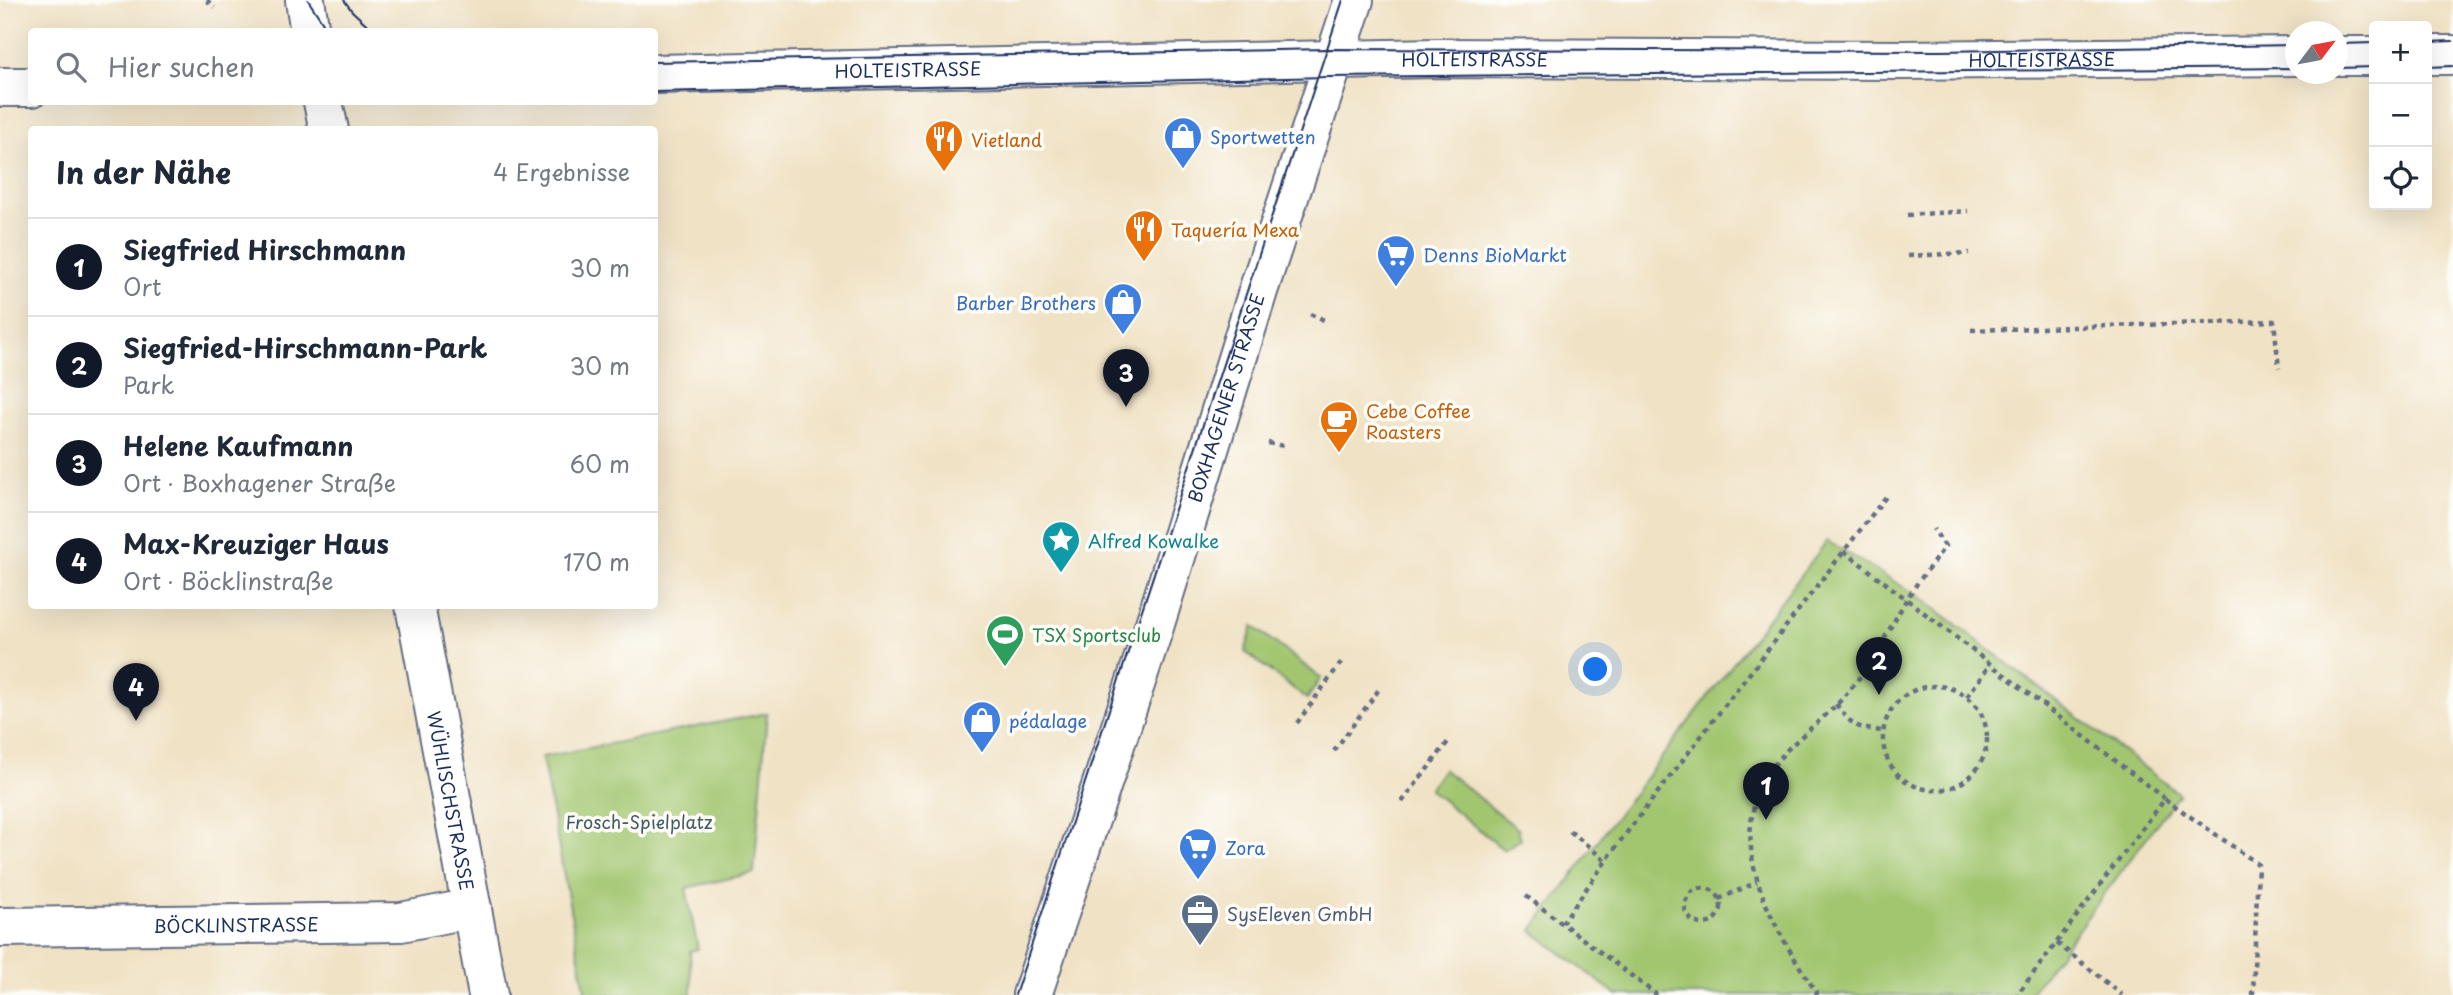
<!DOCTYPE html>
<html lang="de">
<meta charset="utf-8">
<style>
body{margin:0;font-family:"Playpen Sans",sans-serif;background:#f6f6f7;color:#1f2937}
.controls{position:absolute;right:21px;top:21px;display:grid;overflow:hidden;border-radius:7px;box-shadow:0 7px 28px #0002}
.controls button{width:63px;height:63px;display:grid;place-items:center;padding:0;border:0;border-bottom:2px solid #e0e1e3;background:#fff;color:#1f2937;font:35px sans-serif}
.compass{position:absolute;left:2285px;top:21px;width:63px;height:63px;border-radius:50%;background:#fff;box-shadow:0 7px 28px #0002;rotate:58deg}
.you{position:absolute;left:1596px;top:670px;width:24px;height:24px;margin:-18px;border:5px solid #fff;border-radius:50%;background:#1a73e8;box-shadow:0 0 0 10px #1a73e833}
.badge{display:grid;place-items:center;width:46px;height:46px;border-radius:50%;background:#111827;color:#fff;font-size:23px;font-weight:700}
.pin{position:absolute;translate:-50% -58px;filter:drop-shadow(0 2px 4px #0008)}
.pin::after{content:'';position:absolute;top:37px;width:24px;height:21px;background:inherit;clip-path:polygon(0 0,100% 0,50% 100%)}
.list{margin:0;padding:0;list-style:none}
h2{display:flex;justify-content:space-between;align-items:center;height:91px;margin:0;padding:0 28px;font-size:30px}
h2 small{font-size:23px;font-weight:400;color:#747a83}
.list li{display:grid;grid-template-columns:46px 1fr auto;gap:21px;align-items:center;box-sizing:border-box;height:98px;padding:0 28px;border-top:2px solid #e0e1e3}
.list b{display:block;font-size:26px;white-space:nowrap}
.list p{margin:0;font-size:23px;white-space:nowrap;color:#747a83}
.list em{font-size:23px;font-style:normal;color:#747a83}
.icon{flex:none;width:38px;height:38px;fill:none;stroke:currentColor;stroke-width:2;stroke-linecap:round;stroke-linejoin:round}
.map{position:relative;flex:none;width:2453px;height:995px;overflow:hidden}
.search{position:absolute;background:#fff;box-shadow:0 7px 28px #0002;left:28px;top:28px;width:630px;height:77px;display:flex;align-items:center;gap:18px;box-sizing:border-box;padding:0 24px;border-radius:7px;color:#747a83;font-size:26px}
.panel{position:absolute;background:#fff;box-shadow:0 7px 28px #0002;left:28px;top:126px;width:630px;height:483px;border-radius:7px}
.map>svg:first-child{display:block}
.green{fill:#a2c670;stroke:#5e7a67;stroke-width:2}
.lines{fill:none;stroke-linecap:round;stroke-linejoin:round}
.minor-casing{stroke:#666e82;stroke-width:42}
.tertiary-casing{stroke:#666e82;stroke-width:42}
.path{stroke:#666e82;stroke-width:4.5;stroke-dasharray:5 5;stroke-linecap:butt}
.minor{stroke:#fff;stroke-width:38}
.tertiary{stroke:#fff;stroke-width:38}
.tram{stroke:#1b2f5e;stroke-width:2}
.labels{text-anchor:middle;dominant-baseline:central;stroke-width:7;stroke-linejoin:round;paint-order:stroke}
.street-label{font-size:18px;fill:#1b2f5e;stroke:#fdfcf7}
.shop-label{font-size:18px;fill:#366cbe;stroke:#fdfcf7;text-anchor:start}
.food-label{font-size:18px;fill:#c56008;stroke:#fdfcf7;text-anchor:start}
.culture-label{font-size:18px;fill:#0d838f;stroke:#fdfcf7;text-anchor:start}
.leisure-label{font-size:18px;fill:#27864d;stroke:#fdfcf7;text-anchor:start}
.park-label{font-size:18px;fill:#445c63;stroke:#fdfcf7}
.service-label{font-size:18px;fill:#4e5e75;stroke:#fdfcf7;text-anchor:start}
</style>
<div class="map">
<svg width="2453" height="995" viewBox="0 0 2453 995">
<rect width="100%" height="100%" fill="#fdfcf7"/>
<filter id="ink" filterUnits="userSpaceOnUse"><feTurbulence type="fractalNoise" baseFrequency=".0143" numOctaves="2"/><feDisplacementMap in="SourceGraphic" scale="14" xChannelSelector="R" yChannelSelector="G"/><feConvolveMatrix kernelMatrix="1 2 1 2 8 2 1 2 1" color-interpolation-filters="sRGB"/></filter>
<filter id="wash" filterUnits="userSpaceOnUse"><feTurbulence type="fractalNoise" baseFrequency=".00686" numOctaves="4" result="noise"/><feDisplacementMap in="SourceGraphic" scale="28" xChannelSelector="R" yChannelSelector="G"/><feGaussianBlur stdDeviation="1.57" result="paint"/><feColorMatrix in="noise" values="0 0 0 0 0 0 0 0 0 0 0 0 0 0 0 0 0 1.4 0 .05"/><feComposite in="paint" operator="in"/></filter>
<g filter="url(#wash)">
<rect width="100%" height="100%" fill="#f0e2c5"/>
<g class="green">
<polygon points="1827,541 1920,597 2179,794 2029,995 1617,995 1532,931 1603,834"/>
<polygon points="1253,626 1321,678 1307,699 1245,652"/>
<polygon points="767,713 754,873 686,888 698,949 690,951 692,995 586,995 542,757"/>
<polygon points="1443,769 1518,829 1521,839 1504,850 1429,789"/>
</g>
</g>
<g filter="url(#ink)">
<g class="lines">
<defs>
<g id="minor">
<polyline points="0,87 32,87"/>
<polyline points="323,102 329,130"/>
<path id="s1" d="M415,606L488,995"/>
<path id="s2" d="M0,927L401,922L472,908"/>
</g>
<g id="tertiary">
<polyline points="305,0 310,32"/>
<polyline points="2427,55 2453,55"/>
<polyline points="2338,56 2374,56"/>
<path id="s3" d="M654,74L1438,58L1903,60L2296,56"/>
<path id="s4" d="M1032,995L1154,627L1258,291L1354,0"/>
</g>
</defs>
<use href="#minor" class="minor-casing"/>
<use href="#tertiary" class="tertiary-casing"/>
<g class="path">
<polyline points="207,0 214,8"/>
<polyline points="1907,215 1968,211"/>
<polyline points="1908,256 1969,253"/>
<polyline points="1310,314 1324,320"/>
<polyline points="1971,330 2274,321 2279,368"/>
<polyline points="1268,443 1284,446"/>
<polyline points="1844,551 2165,799 2017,995"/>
<circle cx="1935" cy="738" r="52"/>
<polyline points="1967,697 1990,664"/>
<path d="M1836,704C1852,726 1857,729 1884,731"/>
<polyline points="1297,723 1343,660"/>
<polyline points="1334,751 1380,688"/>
<polyline points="2165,799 2258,864 2253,995"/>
<polyline points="1402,802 1448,742"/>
<polyline points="1570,831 1606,861"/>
<circle cx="1703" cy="906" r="18"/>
<polyline points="1526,896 1657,995"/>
<polyline points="1719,899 1757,882"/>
<polyline points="1562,923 1618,844 1888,494"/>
<polyline points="2057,943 2122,995"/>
<path d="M1818,995C1772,925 1715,836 1779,759C1800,734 1828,717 1848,692C1871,665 1887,633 1905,602C1916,583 1932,565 1945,546L1933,529"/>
</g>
<use href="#minor" class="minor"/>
<use href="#tertiary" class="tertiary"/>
<g class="tram">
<polyline points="308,0 325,26 332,32"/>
<polyline points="344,0 352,11 375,32"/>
<polyline points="2427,42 2453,41"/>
<polyline points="2338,44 2374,43"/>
<polyline points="654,62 1328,49 1940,51 2296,45"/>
<polyline points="2427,67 2453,66"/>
<polyline points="2338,68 2374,67"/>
<polyline points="654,92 1328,77 2296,68"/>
<polyline points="1015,995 1343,0"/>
</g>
</g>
</g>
<defs>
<symbol id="shop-pin" viewBox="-11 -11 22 30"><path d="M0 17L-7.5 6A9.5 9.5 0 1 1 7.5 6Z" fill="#3f7fe0" stroke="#fdfcf7"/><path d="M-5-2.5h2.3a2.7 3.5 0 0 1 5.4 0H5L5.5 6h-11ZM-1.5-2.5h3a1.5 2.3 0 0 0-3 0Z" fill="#fff"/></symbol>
<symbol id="restaurant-pin" viewBox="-11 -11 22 30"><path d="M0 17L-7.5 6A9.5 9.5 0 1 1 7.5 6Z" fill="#e8710a" stroke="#fdfcf7"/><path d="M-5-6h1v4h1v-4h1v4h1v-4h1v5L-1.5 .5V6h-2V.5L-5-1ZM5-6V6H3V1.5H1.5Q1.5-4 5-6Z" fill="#fff"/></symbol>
<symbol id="supermarket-pin" viewBox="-11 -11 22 30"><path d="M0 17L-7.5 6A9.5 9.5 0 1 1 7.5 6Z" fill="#3f7fe0" stroke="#fdfcf7"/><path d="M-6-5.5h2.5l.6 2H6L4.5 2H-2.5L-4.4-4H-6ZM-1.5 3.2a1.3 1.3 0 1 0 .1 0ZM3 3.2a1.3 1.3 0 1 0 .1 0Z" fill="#fff"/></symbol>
<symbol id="cafe-pin" viewBox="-11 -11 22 30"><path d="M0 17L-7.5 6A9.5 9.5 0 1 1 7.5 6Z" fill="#e8710a" stroke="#fdfcf7"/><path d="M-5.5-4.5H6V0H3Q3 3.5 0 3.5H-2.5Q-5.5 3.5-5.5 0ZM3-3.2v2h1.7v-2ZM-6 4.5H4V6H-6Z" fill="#fff"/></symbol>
<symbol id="sight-pin" viewBox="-11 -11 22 30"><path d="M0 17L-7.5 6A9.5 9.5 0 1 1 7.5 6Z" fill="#0f9aa8" stroke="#fdfcf7"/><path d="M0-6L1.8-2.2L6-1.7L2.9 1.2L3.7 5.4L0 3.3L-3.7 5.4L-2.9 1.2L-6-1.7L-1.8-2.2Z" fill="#fff"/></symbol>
<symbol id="stadium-pin" viewBox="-11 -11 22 30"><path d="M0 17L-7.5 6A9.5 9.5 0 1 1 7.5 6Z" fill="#2e9e5b" stroke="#fdfcf7"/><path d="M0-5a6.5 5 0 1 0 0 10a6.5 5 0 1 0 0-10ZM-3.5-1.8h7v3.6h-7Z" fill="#fff"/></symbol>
<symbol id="office-pin" viewBox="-11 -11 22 30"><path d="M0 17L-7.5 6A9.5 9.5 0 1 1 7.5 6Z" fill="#5c6f8a" stroke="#fdfcf7"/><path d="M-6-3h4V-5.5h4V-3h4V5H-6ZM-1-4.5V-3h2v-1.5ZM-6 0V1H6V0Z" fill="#fff"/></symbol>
</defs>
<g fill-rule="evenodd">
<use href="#shop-pin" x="1161" y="114" width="44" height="60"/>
<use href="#restaurant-pin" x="922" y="117" width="44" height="60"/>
<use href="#restaurant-pin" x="1122" y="207" width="44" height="60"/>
<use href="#supermarket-pin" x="1374" y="232" width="44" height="60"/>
<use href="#shop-pin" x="1101" y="280" width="44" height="60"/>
<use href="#cafe-pin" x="1317" y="398" width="44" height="60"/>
<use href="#sight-pin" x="1039" y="518" width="44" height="60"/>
<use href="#stadium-pin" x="983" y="612" width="44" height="60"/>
<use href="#shop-pin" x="960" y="698" width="44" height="60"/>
<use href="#supermarket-pin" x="1176" y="825" width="44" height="60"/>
<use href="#office-pin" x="1178" y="891" width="44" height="60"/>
</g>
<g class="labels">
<g class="street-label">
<text stroke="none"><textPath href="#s3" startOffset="1388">HOLTEISTRASSE</textPath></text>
<text stroke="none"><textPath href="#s3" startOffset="821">HOLTEISTRASSE</textPath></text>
<text stroke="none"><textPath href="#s3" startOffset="254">HOLTEISTRASSE</textPath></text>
<text stroke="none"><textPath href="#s4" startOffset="628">BOXHAGENER STRASSE</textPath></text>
<text stroke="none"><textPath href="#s1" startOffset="198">WÜHLISCHSTRASSE</textPath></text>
<text stroke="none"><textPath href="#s2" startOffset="236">BÖCKLINSTRASSE</textPath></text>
</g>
<g class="shop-label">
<text x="1210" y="136">Sportwetten</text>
<text x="1423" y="254">Denns BioMarkt</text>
<text x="1096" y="302" text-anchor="end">Barber Brothers</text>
<text x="1009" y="720">pédalage</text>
<text x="1225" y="847">Zora</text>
</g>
<g class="food-label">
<text x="971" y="139">Vietland</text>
<text x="1171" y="229">Taquería Mexa</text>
<text x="1366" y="410">Cebe Coffee<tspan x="1366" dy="21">Roasters</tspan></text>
</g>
<g class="culture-label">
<text x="1088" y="540">Alfred Kowalke</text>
</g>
<g class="leisure-label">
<text x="1032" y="634">TSX Sportsclub</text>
</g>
<g class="park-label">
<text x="639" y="821">Frosch-Spielplatz</text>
</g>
<g class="service-label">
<text x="1227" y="913">SysEleven GmbH</text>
</g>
</g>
</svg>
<div class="controls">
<button>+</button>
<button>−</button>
<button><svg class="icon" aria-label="locate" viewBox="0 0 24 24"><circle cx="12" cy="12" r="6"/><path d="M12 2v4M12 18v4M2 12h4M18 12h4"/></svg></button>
</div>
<svg class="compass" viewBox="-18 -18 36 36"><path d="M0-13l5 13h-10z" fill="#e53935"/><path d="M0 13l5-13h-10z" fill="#747a83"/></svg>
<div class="you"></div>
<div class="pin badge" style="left:1766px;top:820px">1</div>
<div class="pin badge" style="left:1879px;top:695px">2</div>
<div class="pin badge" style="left:1126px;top:407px">3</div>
<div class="pin badge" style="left:136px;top:721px">4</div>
<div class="search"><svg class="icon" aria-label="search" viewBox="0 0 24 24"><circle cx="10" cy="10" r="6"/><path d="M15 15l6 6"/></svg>Hier suchen</div>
<section class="panel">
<h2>In der Nähe<small>4 Ergebnisse</small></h2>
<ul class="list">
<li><span class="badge">1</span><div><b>Siegfried Hirschmann</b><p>Ort</p></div><em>30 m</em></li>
<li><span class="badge">2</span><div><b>Siegfried-Hirschmann-Park</b><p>Park</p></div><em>30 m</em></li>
<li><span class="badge">3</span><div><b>Helene Kaufmann</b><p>Ort · Boxhagener Straße</p></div><em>60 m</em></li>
<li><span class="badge">4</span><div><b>Max-Kreuziger Haus</b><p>Ort · Böcklinstraße</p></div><em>170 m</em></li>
</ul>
</section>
</div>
